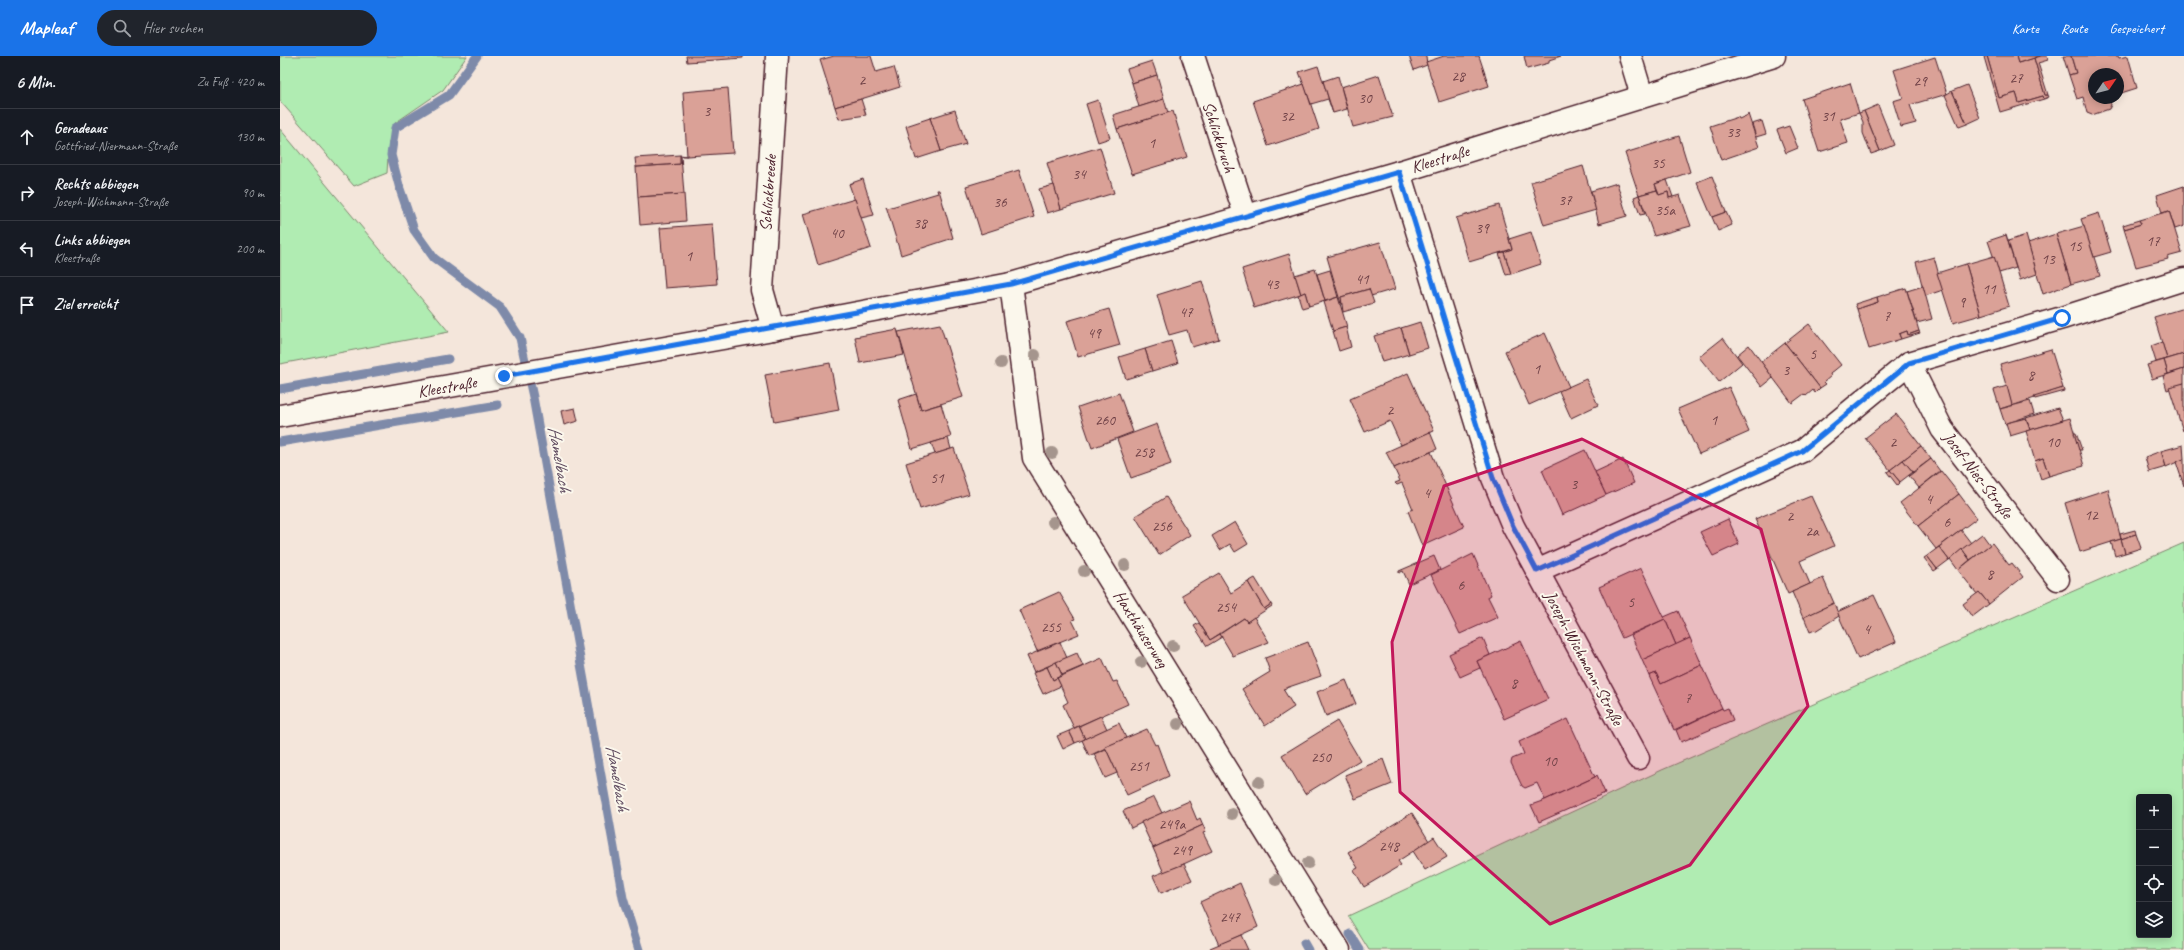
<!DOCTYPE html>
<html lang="de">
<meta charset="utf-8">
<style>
body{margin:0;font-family:Caveat,sans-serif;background:#20242c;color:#f1f3f6}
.controls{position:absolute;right:12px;bottom:12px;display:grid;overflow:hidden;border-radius:4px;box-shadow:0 2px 10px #0003}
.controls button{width:36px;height:36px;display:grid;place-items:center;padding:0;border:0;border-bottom:1px solid #363941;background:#171b24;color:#f1f3f6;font:20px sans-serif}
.compass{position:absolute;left:1808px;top:12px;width:36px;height:36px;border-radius:50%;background:#171b24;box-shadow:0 2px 10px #0003;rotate:55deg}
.stop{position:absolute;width:12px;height:12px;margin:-9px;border:3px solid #1a73e8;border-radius:50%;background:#fff}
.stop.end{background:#1a73e8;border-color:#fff;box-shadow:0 1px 4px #0008}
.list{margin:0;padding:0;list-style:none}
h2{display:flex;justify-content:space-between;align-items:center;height:52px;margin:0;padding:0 16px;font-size:17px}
h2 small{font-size:13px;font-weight:400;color:#9ea1a6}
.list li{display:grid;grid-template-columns:26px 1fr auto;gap:12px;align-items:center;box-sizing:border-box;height:56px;padding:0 16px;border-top:1px solid #363941}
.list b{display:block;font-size:15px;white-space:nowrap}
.list p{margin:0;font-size:13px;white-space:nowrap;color:#9ea1a6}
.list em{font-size:13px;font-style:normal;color:#9ea1a6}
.icon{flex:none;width:22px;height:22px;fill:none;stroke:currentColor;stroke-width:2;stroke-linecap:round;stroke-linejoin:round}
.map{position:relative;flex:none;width:1904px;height:894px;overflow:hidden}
header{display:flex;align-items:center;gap:24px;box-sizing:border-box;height:56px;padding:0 20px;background:#1a73e8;color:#fff}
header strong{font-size:19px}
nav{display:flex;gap:22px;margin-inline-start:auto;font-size:14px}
.search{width:280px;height:36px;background:#20242c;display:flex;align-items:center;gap:10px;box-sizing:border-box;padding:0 14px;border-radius:22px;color:#9ea1a6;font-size:15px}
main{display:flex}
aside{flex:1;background:#171b24}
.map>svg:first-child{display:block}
.green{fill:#b0ecb2;stroke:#7d866e;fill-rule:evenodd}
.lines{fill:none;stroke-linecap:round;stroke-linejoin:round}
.stream{stroke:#7e8aa9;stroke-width:9}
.building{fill:#daa197;stroke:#4a1f2b}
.minor-casing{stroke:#4a1f2b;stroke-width:25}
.tertiary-casing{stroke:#4a1f2b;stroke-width:25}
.minor{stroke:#fbf7ec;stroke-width:22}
.tertiary{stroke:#fbf7ec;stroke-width:22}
.tree{fill:#a5958d}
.route{stroke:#1a73e8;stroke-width:5}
.marked{fill:#c2185b;fill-opacity:0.2;stroke:#c2185b;stroke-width:3;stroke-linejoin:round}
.labels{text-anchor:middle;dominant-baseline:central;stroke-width:4;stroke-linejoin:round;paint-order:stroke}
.number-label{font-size:15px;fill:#6e4046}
.street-label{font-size:17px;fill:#4a1f2b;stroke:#fbf7ec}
.water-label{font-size:18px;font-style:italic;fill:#604c60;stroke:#fbf7ec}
</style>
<header>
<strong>Mapleaf</strong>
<div class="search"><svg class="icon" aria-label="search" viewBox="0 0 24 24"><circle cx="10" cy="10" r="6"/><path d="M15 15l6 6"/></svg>Hier suchen</div>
<nav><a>Karte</a><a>Route</a><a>Gespeichert</a></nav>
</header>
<main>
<aside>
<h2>6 Min.<small>Zu Fuß · 420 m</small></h2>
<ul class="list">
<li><svg class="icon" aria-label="ahead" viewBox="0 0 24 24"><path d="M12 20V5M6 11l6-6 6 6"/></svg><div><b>Geradeaus</b><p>Gottfried-Niermann-Straße</p></div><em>130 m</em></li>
<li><svg class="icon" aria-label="right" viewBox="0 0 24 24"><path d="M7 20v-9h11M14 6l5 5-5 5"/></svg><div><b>Rechts abbiegen</b><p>Joseph-Wichmann-Straße</p></div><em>90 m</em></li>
<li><svg class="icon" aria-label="left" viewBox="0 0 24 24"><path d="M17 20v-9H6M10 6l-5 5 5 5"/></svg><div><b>Links abbiegen</b><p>Kleestraße</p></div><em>200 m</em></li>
<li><svg class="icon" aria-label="arrive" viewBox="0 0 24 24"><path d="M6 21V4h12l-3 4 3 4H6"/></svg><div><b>Ziel erreicht</b></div></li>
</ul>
</aside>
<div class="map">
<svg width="1904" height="894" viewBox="0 0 1904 894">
<rect width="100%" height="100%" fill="#f4e6db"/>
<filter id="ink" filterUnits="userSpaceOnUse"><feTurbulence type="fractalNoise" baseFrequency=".025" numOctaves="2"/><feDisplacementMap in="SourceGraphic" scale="8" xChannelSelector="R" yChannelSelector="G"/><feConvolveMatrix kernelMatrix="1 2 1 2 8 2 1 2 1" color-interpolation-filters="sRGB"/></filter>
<g filter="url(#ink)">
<g class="green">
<polygon points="0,0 187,0 163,34 115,67 109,86 107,117 74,130 0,45"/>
<polygon points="0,73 169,276 0,308"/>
<path d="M1904,487V894H1089L1068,860L1382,714ZM1859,741H1889V879H1859Z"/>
</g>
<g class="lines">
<g class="stream">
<polyline points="197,0 169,39 115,72 111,99 120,133 134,174 154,202 220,251 240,282 253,341 343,842 359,894"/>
<polyline points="0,333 168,303"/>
<polyline points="0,386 218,349"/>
<polyline points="1070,878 1080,894"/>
<polyline points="1024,887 1028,894"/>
</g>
</g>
<g class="building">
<polygon points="406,0 463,0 463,2 407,6"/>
<polygon points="554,0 591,0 596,16 614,11 620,31 555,51 540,4"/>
<polygon points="1129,0 1146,0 1147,9 1134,14"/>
<polygon points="1164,0 1199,0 1209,30 1159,46 1146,6"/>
<polygon points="1244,0 1281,0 1269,4 1269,7 1247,13"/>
<polygon points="1704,0 1736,0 1738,7 1754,2 1765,39 1768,39 1769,41 1764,43 1763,40 1739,47 1736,37 1719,42 1707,0"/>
<polygon points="1707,0 1719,42 1736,37 1739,47 1763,40 1764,43 1720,56 1704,1"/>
<polygon points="1736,0 1761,0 1738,7"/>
<polygon points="1761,0 1767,0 1768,4 1758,7 1768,39 1765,39 1754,2"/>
<polygon points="1783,0 1791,0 1796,17 1789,19"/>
<polygon points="1791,0 1838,0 1839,2 1848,0 1857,32 1838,38 1838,18 1814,18 1814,42 1829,42 1831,49 1829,53 1812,59 1807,57 1803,41 1797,43 1789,19 1796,17"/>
<polygon points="1655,1 1667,38 1630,49 1636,67 1621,71 1613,45 1623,42 1614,14"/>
<polygon points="872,5 877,19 852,27 847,13"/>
<polygon points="1038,10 1043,25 1053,57 1048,43 1031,48 1019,16"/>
<polygon points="877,19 884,43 859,51 852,27"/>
<polygon points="1099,19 1113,61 1073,71 1061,31"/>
<polygon points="1058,20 1067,53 1053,57 1043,25"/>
<polygon points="1570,27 1579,57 1560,63 1568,87 1539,96 1522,43"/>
<polygon points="1024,28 1039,73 988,90 973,45"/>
<polygon points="1687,29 1700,62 1687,68 1672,35"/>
<polygon points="448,32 453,97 407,100 403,36"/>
<polygon points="1672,35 1687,68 1679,71 1665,39"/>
<polygon points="581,43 586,59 559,63 555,51"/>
<polygon points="884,43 888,57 837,73 833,59"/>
<polygon points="818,44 830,82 818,86 806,48"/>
<polygon points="1598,49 1614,89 1600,95 1584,55"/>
<polygon points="675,54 686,88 661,95 650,62"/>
<polygon points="893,55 907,101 852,118 837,73"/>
<polygon points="1584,55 1600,95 1591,98 1583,77 1583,66 1579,57"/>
<polygon points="1468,58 1479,91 1441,104 1430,70 1458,61 1459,63 1468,59"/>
<polygon points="650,62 661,95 636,103 626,70"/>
<polygon points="1482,65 1486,78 1476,81 1472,68"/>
<polygon points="1509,70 1518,92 1506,97 1497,74"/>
<polygon points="1399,80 1410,116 1375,128 1377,134 1359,139 1345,97"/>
<polygon points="820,91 834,137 781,153 767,107"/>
<polygon points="400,99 407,100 401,100 404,138 358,141 356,111 400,108"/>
<polygon points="400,99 400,108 356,111 355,102"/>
<polygon points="1303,110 1316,154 1264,169 1251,126"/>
<polygon points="739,114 754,161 701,178 686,130"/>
<polygon points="1432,120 1446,156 1432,161 1417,126"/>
<polygon points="583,123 594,159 581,162 569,128"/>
<polygon points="1387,124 1393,141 1389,142 1388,136 1379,139 1375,128"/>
<polygon points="1337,127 1347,160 1319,168 1311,135"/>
<polygon points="774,129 781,153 767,157 759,133"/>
<polygon points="1904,130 1904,170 1895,173 1889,155 1882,157 1877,139"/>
<polygon points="657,134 659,134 673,182 621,199 606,150 608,152 658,137"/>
<polygon points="1377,134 1379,139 1388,136 1389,142 1400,139 1411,170 1374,180 1359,139"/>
<polygon points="404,138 406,165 360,169 358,141"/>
<polygon points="1359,139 1365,158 1360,159 1354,141"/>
<polygon points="575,143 591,192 538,209 523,158"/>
<polygon points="1219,149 1232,193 1189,206 1176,162"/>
<polygon points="1889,155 1902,197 1887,201 1888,203 1856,211 1844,173 1861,168 1859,164"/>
<polygon points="1446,156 1452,169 1438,175 1432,161"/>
<polygon points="1819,157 1831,196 1814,201 1801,163"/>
<polygon points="1859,164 1861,168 1844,173 1843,169"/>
<polygon points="432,168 437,228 385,232 380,172"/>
<polygon points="1804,170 1820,220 1791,228 1776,178"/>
<polygon points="1251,176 1261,208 1231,218 1224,196 1232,193 1229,183"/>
<polygon points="1776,178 1791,228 1763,238 1748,187"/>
<polygon points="1726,179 1736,212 1719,217 1708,185"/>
<polygon points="1746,179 1757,218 1740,224 1728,185"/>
<polygon points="1100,186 1115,233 1091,240 1089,233 1061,241 1063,248 1061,248 1047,201"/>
<polygon points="1224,196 1231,218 1226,219 1219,197"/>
<polygon points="1009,198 1021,238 974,252 962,213"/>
<polygon points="1714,200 1729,250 1701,259 1686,208"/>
<polygon points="1654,201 1663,234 1645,240 1636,206"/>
<polygon points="1686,208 1701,259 1673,267 1657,217"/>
<polygon points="1035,213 1045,245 1029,250 1025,236 1021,238 1015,219"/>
<polygon points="1050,214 1058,241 1045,245 1037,218"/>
<polygon points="922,225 939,283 912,291 907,274 889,279 877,239"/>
<polygon points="1643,230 1652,263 1637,267 1627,235"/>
<polygon points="1626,232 1639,275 1628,279 1627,275 1619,278 1621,283 1589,293 1577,253 1598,246 1597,241"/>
<polygon points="1089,233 1094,247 1063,256 1061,241"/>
<polygon points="1025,236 1029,250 1022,252 1018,239"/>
<polygon points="1058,241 1067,271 1053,275 1044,246"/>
<polygon points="1597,241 1598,246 1577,253 1575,248"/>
<polygon points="1904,252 1904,298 1887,303 1874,261"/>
<polygon points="829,253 840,289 798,301 787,265"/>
<polygon points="1140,266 1148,292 1129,298 1121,272"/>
<polygon points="660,268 683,341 641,354 618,276"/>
<polygon points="1529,268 1561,309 1550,318 1551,320 1544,326 1546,328 1540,332 1505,287"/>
<polygon points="1066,271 1071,291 1059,295 1053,275"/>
<polygon points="1121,272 1129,298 1102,306 1094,280"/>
<polygon points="617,273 624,299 580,307 575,281"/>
<polygon points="1627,275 1628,279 1639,275 1640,277 1621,283 1619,278"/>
<polygon points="1265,277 1289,331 1249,349 1225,295"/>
<polygon points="1443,282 1462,307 1439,326 1419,301"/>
<polygon points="891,285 898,307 872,315 865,293"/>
<polygon points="1882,286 1887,303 1876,306 1871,290"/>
<polygon points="1505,287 1540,332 1535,337 1533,334 1526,340 1524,338 1512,347 1481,306"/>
<polygon points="1469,289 1493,322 1482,331 1457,299"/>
<polygon points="865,293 872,315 846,323 839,301"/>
<polygon points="1771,293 1783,332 1732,350 1720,308"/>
<polygon points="1904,298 1904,313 1888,318 1884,304"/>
<polygon points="1884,304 1888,318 1872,323 1867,309"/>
<polygon points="550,307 559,354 494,366 485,319"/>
<polygon points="1904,313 1904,327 1887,334 1883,320"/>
<polygon points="1128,317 1154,375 1121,389 1110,365 1085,376 1070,343"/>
<polygon points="1306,323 1318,349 1291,362 1279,335"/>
<polygon points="1904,327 1904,374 1903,375 1889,331"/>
<polygon points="1727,330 1732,349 1720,353 1714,334"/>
<polygon points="1449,331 1469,376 1419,398 1398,353"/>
<polygon points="1783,332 1784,335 1755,343 1754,341"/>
<polygon points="839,337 853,376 812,392 798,351"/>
<polygon points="636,338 641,354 661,348 671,381 632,393 618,344"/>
<polygon points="1750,345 1754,358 1725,368 1720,353"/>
<polygon points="295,352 298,365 284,369 281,355"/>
<polygon points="1778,352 1783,364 1750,374 1746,362"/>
<polygon points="1616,358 1641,390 1610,414 1585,382"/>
<polygon points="1746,362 1750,374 1730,380 1726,367"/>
<polygon points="1790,362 1804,410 1769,420 1763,402 1755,405 1746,375"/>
<polygon points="877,368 891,408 851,422 837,383"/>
<polygon points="1150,376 1157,393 1114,412 1106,396"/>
<polygon points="1794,377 1796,377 1802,394 1799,394"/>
<polygon points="668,382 671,393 655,398 651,387"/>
<polygon points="1903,389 1904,403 1886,411 1881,395"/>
<polygon points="1641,390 1651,403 1633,416 1623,404"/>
<polygon points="674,392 689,438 640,453 626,407"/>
<polygon points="1305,394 1326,439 1282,459 1262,414"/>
<polygon points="1881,395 1886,411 1869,416 1865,401"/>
<polygon points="1151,396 1184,471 1142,490 1128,455 1133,453 1122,427 1117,429 1115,427 1120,425 1114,412"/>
<polygon points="1763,402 1769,420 1761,423 1755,405"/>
<polygon points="1343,403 1354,427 1326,439 1315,416"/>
<polygon points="1651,403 1660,415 1639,432 1629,420"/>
<polygon points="1904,403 1904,430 1896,406"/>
<polygon points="1623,404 1633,416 1620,426 1610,414"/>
<polygon points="1610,414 1620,426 1617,429 1607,416"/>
<polygon points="1661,415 1679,438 1638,470 1620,447"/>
<polygon points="1828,433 1841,483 1800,496 1785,447"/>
<polygon points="1679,438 1697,462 1656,493 1638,470"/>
<polygon points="1531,440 1554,490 1520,505 1530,528 1508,538 1475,463"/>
<polygon points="886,441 910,479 879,499 855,460"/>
<polygon points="1448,463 1459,488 1433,500 1420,476"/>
<polygon points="955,466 968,488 955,496 950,488 940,494 932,480"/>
<polygon points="1681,474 1691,487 1669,504 1659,491"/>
<polygon points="1855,474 1856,478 1841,483 1840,478"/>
<polygon points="1702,478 1710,489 1690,504 1682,493"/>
<polygon points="1856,478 1861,492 1845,497 1841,483"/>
<polygon points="1841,483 1845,497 1835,500 1831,486"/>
<polygon points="1712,487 1729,509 1732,507 1743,521 1709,548 1699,536 1697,538 1678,514"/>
<polygon points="1659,491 1669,504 1657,513 1647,500"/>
<polygon points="1682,493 1690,504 1678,514 1670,503"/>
<polygon points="1193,498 1211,539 1208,541 1218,561 1180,578 1151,519"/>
<polygon points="1154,500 1160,514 1129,528 1123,515 1119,517 1119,515"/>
<polygon points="1647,500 1657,513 1654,515 1644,502"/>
<polygon points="1361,512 1385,563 1342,582 1319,531"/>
<polygon points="939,517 951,537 968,526 984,553 991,548 992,550 967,566 964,562 930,584 902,539"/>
<polygon points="975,522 991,548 984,553 968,526"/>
<polygon points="1543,522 1554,547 1523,562 1512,536"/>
<polygon points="779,536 795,563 792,564 799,578 757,595 739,554"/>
<polygon points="1699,536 1709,548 1692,561 1683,548"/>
<polygon points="1594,539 1616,586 1578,603 1557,556"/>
<polygon points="1554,547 1559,560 1535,575 1535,574 1530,576 1524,561"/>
<polygon points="1398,555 1410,582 1396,589 1384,561"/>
<polygon points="974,561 989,586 953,600 940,578 964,562 967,566"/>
<polygon points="1385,563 1396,589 1362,604 1351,579"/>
<polygon points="919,567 930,584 940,578 942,581 927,590 914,570"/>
<polygon points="1203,582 1210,599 1197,605 1200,612 1180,621 1169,598"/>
<polygon points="1410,582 1422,609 1381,628 1376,617 1369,620 1362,604"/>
<polygon points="1241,585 1268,643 1224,663 1197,605"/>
<polygon points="780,586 787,602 754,616 747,600"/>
<polygon points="1028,586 1041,620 1003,633 1014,651 985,670 962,633 990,616 985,602"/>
<polygon points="797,597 803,610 782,619 776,606"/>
<polygon points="822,602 833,626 837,625 848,648 794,672 783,649 788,646 777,622"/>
<polygon points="776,606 782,619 773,624 767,611"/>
<polygon points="1422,609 1442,652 1394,674 1369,620 1376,617 1381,628"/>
<polygon points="767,611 773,624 777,622 781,630 763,638 753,617"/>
<polygon points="1066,624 1076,648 1046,660 1037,636"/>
<polygon points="1442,652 1443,654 1448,652 1453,664 1401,686 1396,674"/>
<polygon points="821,660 827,673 805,683 799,670"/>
<polygon points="1288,663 1315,721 1265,744 1257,727 1245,732 1242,730 1231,707 1232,703 1244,698 1239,686"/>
<polygon points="1057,665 1080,704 1025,738 1002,699"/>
<polygon points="839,667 846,682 809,700 802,684"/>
<polygon points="799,670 805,683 795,687 789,675"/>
<polygon points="867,673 875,689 877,688 889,720 847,739 825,691"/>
<polygon points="789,675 795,687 783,693 777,680"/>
<polygon points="826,693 837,717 825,722 814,698"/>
<polygon points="1103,703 1112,728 1075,743 1065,719"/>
<polygon points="1317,719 1325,737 1259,766 1251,749 1265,744 1315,721"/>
<polygon points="874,741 882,757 851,772 843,755"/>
<polygon points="909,745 917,764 920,762 923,769 873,792 861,766"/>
<polygon points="1132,757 1149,785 1118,805 1121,809 1084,831 1074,814 1078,812 1068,796"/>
<polygon points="923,769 926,776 923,777 932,795 884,817 873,792"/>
<polygon points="1154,781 1167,801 1145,814 1133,795"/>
<polygon points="904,808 912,824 881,837 873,820"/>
<polygon points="960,827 978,871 939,889 920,846"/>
<polygon points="961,879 968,894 931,894 930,892"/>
</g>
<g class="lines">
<defs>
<g id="minor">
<polyline points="913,0 966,161"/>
<polyline points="1350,0 1362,40"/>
<polyline points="1119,116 1213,422 1233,470 1358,702"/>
<polyline points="731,228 754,402 1059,894"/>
<polyline points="493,273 482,234 497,0"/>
<polyline points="1629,307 1662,373 1778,523"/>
<polyline points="1257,515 1522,395 1629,307 1782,262 1904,223"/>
</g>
<polyline id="tertiary" points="0,360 493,273 731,228 1119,116 1494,0"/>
</defs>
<use href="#minor" class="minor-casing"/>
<use href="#tertiary" class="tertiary-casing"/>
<use href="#minor" class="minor"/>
<use href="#tertiary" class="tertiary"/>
</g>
<g class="tree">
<circle cx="755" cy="299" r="6"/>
<circle cx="721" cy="307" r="6"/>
<circle cx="772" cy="397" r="6"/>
<circle cx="773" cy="466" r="6"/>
<circle cx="845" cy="509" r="6"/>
<circle cx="804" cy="515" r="6"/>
<circle cx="893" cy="590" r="6"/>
<circle cx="861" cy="606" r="6"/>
<circle cx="898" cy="668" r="6"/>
<circle cx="979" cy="726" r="6"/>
<circle cx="952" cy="758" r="6"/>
<circle cx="1028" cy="807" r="6"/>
<circle cx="996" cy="824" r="6"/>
</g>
</g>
<g class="lines" filter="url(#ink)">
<polyline class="route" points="224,320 731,228 1119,116 1213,422 1233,470 1257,515 1522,395 1629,307 1782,262"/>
</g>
<path class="marked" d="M1302,383L1481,473L1528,650L1410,809L1270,868L1120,736L1112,586L1164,430Z"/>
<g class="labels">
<g class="number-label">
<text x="1178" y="20">28</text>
<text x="1736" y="22">27</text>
<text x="582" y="24">2</text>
<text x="1640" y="25">29</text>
<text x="1085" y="42">30</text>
<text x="427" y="55">3</text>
<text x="1007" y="60">32</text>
<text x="1548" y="60">31</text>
<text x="1453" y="76">33</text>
<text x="872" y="87">1</text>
<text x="1378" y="107">35</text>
<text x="799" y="118">34</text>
<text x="1285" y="144">37</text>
<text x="720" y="146">36</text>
<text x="1385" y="154">35a</text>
<text x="640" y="167">38</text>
<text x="1202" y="172">39</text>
<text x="557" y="177">40</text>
<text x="1873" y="185">17</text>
<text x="1795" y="190">15</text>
<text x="409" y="200">1</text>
<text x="1768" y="203">13</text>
<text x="1082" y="223">41</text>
<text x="992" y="228">43</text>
<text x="1709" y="233">11</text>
<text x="1682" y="246">9</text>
<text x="906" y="256">47</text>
<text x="1607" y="260">7</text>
<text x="814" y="277">49</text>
<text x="1533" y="298">5</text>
<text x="1257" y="313">1</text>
<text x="1506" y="314">3</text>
<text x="1751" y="319">8</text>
<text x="1110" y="354">2</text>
<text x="825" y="364">260</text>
<text x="1434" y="364">1</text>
<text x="1613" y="386">2</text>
<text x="1773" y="386">10</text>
<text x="864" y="396">258</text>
<text x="657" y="422">51</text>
<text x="1294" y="428">3</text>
<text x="1147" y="437">4</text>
<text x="1649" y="443">4</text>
<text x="1811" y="459">12</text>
<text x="1510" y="460">2</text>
<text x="1667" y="466">6</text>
<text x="882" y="470">256</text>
<text x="1532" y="475">2a</text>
<text x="1710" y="518">8</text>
<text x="1181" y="529">6</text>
<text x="1351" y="546">5</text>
<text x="946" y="551">254</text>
<text x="771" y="571">255</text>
<text x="1587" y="573">4</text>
<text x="1234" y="627">8</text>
<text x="1408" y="642">7</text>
<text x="1041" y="701">250</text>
<text x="1270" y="705">10</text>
<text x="859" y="710">251</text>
<text x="892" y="768">249a</text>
<text x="1109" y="790">248</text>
<text x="902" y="794">249</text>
<text x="950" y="861">247</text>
</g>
<g class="street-label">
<text transform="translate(939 81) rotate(72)">Schlickbruch</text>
<text transform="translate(1160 103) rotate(-17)">Kleestraße</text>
<text transform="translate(488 137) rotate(-86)">Schlickbreede</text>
<text transform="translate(167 331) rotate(-10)">Kleestraße</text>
<text transform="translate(1698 419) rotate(53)">Josef-Nies-Straße</text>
<text transform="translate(861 573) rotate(58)">Haxthäuserweg</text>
<text transform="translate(1304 602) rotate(62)">Joseph-Wichmann-Straße</text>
</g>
<g class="water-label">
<text transform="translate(280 403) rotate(80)">Hamelbach</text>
<text transform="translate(338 722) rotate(80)">Hamelbach</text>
</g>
</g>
</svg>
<div class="controls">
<button>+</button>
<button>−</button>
<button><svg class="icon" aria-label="locate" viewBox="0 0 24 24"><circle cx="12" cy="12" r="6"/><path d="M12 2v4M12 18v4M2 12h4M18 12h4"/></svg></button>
<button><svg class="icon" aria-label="layers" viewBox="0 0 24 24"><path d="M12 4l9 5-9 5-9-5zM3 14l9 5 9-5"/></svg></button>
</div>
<svg class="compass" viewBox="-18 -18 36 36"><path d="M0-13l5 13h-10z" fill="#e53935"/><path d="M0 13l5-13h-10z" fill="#9ea1a6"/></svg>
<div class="stop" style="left:1782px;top:262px"></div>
<div class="stop end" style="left:224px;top:320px"></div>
</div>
</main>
